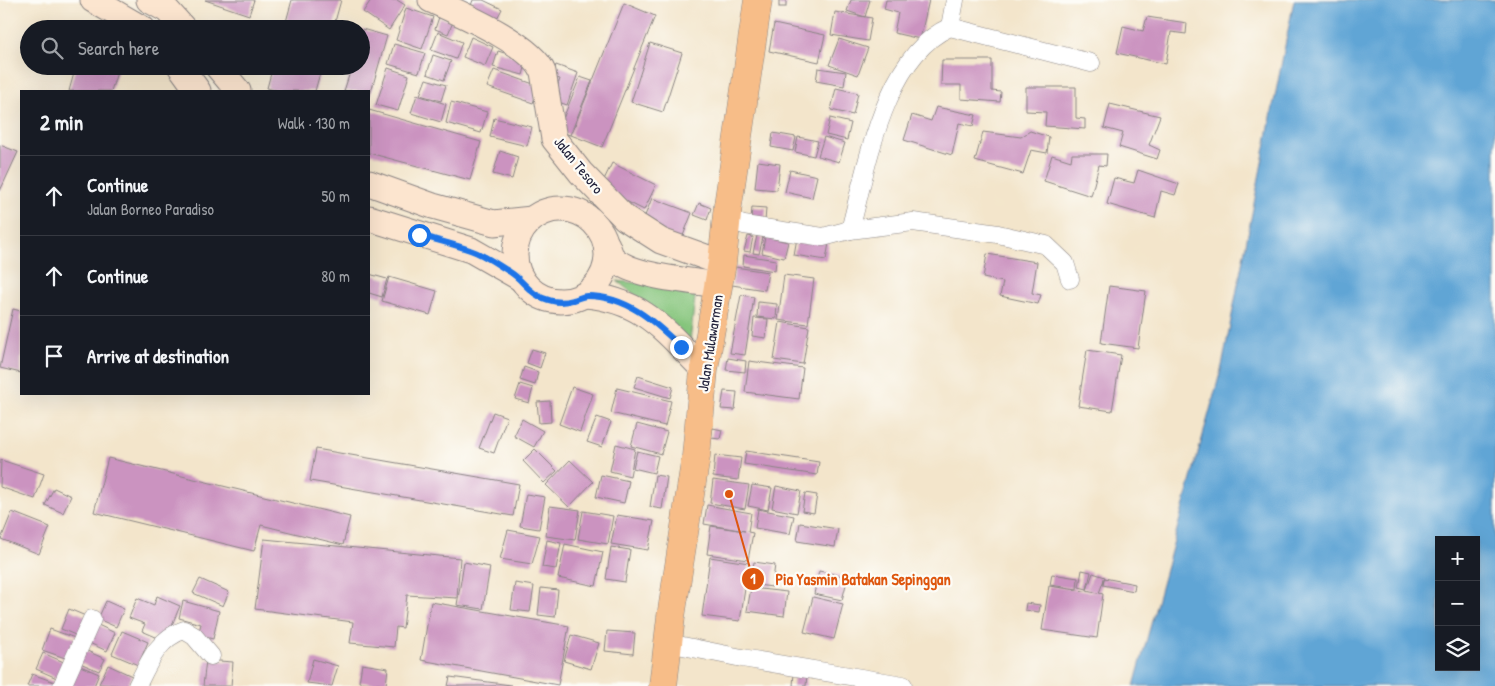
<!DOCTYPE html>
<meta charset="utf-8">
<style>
body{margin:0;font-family:"Patrick Hand",sans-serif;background:#242831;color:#f1f3f6}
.controls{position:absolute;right:15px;bottom:15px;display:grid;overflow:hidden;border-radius:0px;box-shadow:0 5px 20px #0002}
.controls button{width:45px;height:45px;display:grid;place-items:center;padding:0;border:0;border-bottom:1px solid #363941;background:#171b24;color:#f1f3f6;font:25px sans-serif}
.stop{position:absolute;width:15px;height:15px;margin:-11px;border:4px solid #1a73e8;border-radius:50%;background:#fff}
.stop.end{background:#1a73e8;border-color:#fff;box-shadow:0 1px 5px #0008}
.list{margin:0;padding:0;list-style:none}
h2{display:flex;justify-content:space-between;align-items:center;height:65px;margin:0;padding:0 20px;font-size:21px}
h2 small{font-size:16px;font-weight:400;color:#9ea1a6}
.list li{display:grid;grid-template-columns:32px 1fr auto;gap:15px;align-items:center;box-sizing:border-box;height:80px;padding:0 20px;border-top:1px solid #363941}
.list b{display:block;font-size:19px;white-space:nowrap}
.list p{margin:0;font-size:16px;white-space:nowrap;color:#9ea1a6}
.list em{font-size:16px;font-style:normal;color:#9ea1a6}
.icon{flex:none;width:28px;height:28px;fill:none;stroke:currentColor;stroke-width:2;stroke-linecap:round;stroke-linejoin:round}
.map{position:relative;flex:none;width:1495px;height:686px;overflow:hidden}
.search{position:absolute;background:#171b24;box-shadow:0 5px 20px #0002;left:20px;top:20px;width:350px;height:55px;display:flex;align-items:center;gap:12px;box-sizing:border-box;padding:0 18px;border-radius:28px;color:#9ea1a6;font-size:19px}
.panel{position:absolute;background:#171b24;box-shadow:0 5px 20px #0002;left:20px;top:90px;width:350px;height:305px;border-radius:0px}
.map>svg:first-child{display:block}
.green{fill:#85c57c;stroke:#54745c}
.water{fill:#60a5d5;stroke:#416488;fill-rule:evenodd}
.building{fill:#cb93c0}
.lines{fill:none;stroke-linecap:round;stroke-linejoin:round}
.street-casing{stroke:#8a8483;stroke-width:19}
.secondary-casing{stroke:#8a8483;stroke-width:27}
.highway-casing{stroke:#8a8483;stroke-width:29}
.street{stroke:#fff;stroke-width:18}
.secondary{stroke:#fce5cf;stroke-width:25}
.highway{stroke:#f7bd88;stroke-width:28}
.route{stroke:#1a73e8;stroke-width:6}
.labels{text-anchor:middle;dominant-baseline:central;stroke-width:4.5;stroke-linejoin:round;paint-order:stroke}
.street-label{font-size:15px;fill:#22223b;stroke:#fdfcf7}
.leader{fill:none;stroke:#de560e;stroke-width:2}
.callout-dot{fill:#de560e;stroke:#fdfcf7;stroke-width:2}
.mark-label{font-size:15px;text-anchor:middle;font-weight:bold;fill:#fff}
.callout-label{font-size:16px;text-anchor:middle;font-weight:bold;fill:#de560e;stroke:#fdfcf7;stroke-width:4.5;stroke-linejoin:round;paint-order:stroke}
</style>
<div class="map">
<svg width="1495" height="686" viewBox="0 0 1495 686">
<rect width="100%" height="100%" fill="#fdfcf7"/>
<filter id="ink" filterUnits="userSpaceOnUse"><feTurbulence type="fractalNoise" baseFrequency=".02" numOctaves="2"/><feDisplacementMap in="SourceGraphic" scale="10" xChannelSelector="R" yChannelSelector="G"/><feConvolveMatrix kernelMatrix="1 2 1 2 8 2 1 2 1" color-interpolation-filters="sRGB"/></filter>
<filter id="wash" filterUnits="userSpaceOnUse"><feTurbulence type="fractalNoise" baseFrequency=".0096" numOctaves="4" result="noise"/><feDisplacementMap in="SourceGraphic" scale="20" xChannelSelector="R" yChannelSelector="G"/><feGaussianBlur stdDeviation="1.12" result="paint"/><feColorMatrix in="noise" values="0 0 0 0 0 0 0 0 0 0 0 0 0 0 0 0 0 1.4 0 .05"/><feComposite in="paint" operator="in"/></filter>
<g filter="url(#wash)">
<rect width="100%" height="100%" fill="#f3e5cb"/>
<polygon class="green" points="617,281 696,289 690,342 663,317"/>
<path class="water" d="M1294,0H1495V686H1134L1222,366ZM1439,540H1476V667H1439Z"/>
<g id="blocks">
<g class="building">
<polygon points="205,0 254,0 249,15"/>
<polygon points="292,0 341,0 333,29 284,29"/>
<polygon points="371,0 397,0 405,5 389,30 363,12"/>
<polygon points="473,0 483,0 502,9 495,22 469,11"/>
<rect x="779" y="0" width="7" height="7"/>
<polygon points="851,0 870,0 865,17 847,11"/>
<polygon points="886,0 929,0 920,39 894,33 898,13 884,9"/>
<polygon points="624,3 655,16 602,147 571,135"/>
<polygon points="406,8 433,17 422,49 396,40"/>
<polygon points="835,12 872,18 868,41 831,35"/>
<polygon points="439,17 453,22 448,34 435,29"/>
<polygon points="1147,17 1187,23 1186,34 1171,32 1166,64 1117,53 1123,26 1143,31"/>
<polygon points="774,24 825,35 819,62 769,51"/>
<polygon points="362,29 387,36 369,99 369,91 344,91 352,66 361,66"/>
<polygon points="438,32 462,42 456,59 431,50"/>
<polygon points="471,37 493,47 485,66 463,57"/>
<polygon points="839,39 868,48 858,75 829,65"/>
<polygon points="650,43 682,53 663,112 631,102"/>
<polygon points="394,44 425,53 419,73 388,64"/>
<polygon points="498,51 527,60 523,75 493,67"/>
<polygon points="433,55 451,61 444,80 427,74"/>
<polygon points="942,60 992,60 992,91 1001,92 1000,102 961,99 961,85 941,85"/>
<polygon points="556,65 578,73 567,105 553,100 560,79 552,77"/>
<polygon points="76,66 119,66 111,91 69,91"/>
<polygon points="273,66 322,66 315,91 279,91 267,88"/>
<polygon points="388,68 409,75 398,111 376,105"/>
<polygon points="818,68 846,72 844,86 816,81"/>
<polygon points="494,70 539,86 533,103 487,87"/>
<polygon points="580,77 592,81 570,135 558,131"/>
<polygon points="426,79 446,85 441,101 420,95"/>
<polygon points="1026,87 1076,87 1076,118 1085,119 1085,129 1045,126 1046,112 1026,111"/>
<polygon points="836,88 858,93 853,115 831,110"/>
<polygon points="417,95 446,104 441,122 411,113"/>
<polygon points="451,102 487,112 481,133 446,123"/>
<polygon points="1110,104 1160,116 1149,145 1160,150 1157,159 1119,147 1123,133 1104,128"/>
<polygon points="936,107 976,115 973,126 959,123 952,155 904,140 912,115 931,121"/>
<polygon points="369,110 481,142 470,180 369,153"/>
<polygon points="494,118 532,127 527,146 490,137"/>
<polygon points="830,118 851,123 847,140 826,135"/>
<polygon points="1030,131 1049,137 1047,153 1031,150 1023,174 975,161 983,132 1021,137"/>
<polygon points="773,133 796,137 793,151 771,147"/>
<polygon points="798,137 818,141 814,156 795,152"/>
<polygon points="824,137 845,143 839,162 818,156"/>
<polygon points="0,145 18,152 0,191"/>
<polygon points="500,151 518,157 512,179 493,174"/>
<polygon points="1072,154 1107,154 1106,166 1099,165 1091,196 1044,181 1052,155 1071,161"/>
<polygon points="758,161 780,164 777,190 755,188"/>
<polygon points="612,163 656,185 644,210 600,188"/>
<polygon points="790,170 817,176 812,198 785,192"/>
<polygon points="1138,170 1179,184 1175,195 1161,191 1155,218 1107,204 1114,178 1134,183"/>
<polygon points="652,198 692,213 681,241 641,226"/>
<polygon points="699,203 711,208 707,220 694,215"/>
<polygon points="752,207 766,208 765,222 751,221"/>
<polygon points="748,236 753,237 750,252 744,251"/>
<polygon points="757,236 763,237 759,254 753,253"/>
<polygon points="765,237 788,242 784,258 762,253"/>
<polygon points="797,238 829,243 826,260 794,255"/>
<polygon points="987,254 1037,262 1032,293 1041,295 1038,304 1000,296 1003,282 983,278"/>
<polygon points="744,255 776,260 775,271 743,266"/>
<polygon points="735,267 768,272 765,290 732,285"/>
<polygon points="369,274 387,279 382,297 369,293"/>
<polygon points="784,275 814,279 808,324 778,320"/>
<polygon points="389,277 437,291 430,315 382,301"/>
<polygon points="1109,286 1146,291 1138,348 1101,343"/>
<polygon points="741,295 754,297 745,355 730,353"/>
<polygon points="758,302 777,304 776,319 757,317"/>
<polygon points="13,309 21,311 21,373 0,368"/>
<polygon points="754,318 768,319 766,338 752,336"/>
<polygon points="780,322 809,327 803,364 774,360"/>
<polygon points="532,349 545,353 540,368 527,363"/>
<polygon points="1087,350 1121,355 1112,411 1078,406"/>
<polygon points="728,358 746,361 745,372 726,370"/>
<polygon points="749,361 803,368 799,399 745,392"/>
<polygon points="524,367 538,372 535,385 520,380"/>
<polygon points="638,376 673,387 670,398 634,387"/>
<polygon points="520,384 533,388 529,403 515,399"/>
<polygon points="572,387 593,394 580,432 559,424"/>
<polygon points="617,388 671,401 665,426 611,413"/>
<polygon points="724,391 737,392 735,410 721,409"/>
<polygon points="550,401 551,422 539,423 537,402"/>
<polygon points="493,412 507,417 494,453 479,448"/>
<polygon points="597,417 611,422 602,447 587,442"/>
<polygon points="522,419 543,431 534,447 514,436"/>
<polygon points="637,424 667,432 661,454 631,446"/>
<polygon points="713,428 722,430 720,439 711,438"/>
<polygon points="616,444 635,449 630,476 610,471"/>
<polygon points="316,449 519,484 513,516 310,481"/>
<polygon points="535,449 557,471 544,483 523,461"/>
<polygon points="637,451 658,456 654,473 633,468"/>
<polygon points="746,451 819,462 817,475 744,464"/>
<polygon points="715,455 741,458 738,480 713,477"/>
<polygon points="108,458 350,517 343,545 261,525 254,551 94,512"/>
<polygon points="1,460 44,474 35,499 0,487"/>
<polygon points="570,460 593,482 569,507 546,485"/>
<polygon points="601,475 629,481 624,503 596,497"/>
<polygon points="655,475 667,477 662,509 650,507"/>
<polygon points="713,480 749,485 745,509 710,503"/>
<polygon points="752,485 772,488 768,510 748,506"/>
<polygon points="776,486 801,491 797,513 772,508"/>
<polygon points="54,488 71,496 63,513 45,505"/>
<polygon points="805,493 817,495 814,513 802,511"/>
<polygon points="526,494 545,497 539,529 520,526"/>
<polygon points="707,505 751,513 748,532 753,533 748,560 707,554 711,526 745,531 704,524"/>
<polygon points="550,506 580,510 575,540 546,536"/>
<polygon points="758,509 794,516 790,534 755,528"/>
<polygon points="583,511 613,516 608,544 578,539"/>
<polygon points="12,512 50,527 39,554 1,539"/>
<polygon points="617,515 654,521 648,550 611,544"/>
<polygon points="800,523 838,529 835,547 797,541"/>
<polygon points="508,530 540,536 532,564 500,559"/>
<polygon points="264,539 460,558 457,598 407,595 403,628 396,627 394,647 350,643 353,622 255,609"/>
<polygon points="547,540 561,543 556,569 542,567"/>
<polygon points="565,544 603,552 596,586 558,578"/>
<polygon points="611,547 630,550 625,582 606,579"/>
<polygon points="710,557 749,563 740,621 702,616"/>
<polygon points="464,562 490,567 483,609 457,605"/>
<polygon points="754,562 775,565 772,587 750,584"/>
<polygon points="1082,570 1091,572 1087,589 1079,587"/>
<polygon points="819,571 848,577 842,600 814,594"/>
<polygon points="1093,573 1105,577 1099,593 1103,594 1097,638 1042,630 1049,586 1098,593 1087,590"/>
<polygon points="1052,574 1078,578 1077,589 1050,585"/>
<polygon points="1104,578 1135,584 1134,591 1103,585"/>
<polygon points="200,579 229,592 223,606 193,593"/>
<polygon points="515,583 534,586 530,612 511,610"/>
<polygon points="541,588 558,590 555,617 538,615"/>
<polygon points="751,588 787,592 784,616 747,611"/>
<polygon points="157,596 180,606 165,641 142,631 145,624 129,618 137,598 154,605"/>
<polygon points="813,597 843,604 834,639 804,632"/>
<polygon points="106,601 124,609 116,627 98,619"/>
<polygon points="183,601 219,611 213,639 198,635 201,624 179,618"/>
<polygon points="431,602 569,626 558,685 421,660"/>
<polygon points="1026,603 1040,605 1039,612 1025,610"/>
<polygon points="69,609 88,617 80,637 61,629"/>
<polygon points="96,624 115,633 107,651 87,642"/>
<polygon points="50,629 75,638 68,659 42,650"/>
<polygon points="122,631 148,642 138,665 112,654"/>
<polygon points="607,631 635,633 633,654 605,651"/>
<polygon points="571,635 599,643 591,669 564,661"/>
<polygon points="85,650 105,659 99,671 80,663"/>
<polygon points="43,653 66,663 59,679 36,669"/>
<polygon points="313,659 338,666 332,686 307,683"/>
<polygon points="206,660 233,662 231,686 203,686"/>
<polygon points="362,664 388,668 386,685 359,682"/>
<polygon points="78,665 99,674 94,686 69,686"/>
<polygon points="108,665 132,676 127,686 99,684"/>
<polygon points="794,672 807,673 806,686 793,686"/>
<polygon points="32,674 57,683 55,686 27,686"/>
<polygon points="450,677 511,685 511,686 448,686"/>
</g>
</g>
</g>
<g filter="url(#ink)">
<use href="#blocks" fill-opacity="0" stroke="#8a8483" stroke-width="1"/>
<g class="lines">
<defs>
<g id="street">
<polyline points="950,27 955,0"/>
<polyline points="726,219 744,225 823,237 850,230 913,222 998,234 1046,245 1065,263 1070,279"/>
<path d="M850,230C867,167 884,56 950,27L1091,63"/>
<polyline points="668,643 742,658 903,685"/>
<polyline points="62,686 92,619"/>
<path d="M137,686C148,664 158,638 184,630L194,636L211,656"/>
</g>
<g id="secondary">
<polyline points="93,0 143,29"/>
<polyline points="149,0 167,10 184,29"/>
<path d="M431,0C459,13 532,44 543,72L554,139L581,173L625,218L661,241L722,263"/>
<polyline points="180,66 198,91"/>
<polyline points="217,66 238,91"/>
<polyline points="369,183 433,206 494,223 532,219"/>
<circle cx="561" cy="255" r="46"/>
<polyline points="369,218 471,250 520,278"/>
<path d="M607,245C609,249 610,256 614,259C633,277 693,281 719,285"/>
<path d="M585,295C644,300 665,331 704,370"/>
</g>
<polyline id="highway" points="663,686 671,617 696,456 704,370 722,263 728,205 758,0"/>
</defs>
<use href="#street" class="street-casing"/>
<use href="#secondary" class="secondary-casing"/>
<use href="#highway" class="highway-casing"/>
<use href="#street" class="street"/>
<use href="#secondary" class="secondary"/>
<use href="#highway" class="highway"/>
</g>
</g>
<g class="lines" filter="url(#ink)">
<path class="route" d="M419,235C436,240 454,244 470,250C485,255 498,265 510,272C523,280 529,293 543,298C552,302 563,303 573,300C578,299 582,296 587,296C627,296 654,321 681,347"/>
</g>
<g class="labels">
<g class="street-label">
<text transform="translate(579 165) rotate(51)">Jalan Tesoro</text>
<text transform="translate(710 343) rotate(-81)">Jalan Mulawarman</text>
</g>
</g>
<path class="leader" d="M729 494L753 579"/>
<g class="callout-dot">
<circle cx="729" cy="494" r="5"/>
<circle cx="753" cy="579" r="12"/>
</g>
<g class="mark-label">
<text x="753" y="584">1</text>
</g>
<g class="callout-label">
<text x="863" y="585">Pia Yasmin Batakan Sepinggan</text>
</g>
</svg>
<div class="controls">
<button>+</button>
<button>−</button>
<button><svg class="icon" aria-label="layers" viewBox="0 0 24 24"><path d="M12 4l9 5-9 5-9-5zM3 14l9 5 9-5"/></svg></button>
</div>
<div class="stop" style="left:419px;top:235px"></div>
<div class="stop end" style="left:681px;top:347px"></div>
<div class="search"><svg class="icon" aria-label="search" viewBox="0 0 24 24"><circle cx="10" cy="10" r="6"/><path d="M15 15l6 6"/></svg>Search here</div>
<section class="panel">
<h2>2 min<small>Walk · 130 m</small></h2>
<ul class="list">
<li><svg class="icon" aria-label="ahead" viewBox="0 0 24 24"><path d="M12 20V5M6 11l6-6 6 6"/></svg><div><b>Continue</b><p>Jalan Borneo Paradiso</p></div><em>50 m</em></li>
<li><svg class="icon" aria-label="ahead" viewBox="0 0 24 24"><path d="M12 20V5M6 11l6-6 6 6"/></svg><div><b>Continue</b></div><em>80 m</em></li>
<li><svg class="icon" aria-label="arrive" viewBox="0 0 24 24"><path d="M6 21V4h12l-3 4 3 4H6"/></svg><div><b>Arrive at destination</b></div></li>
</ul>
</section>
</div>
